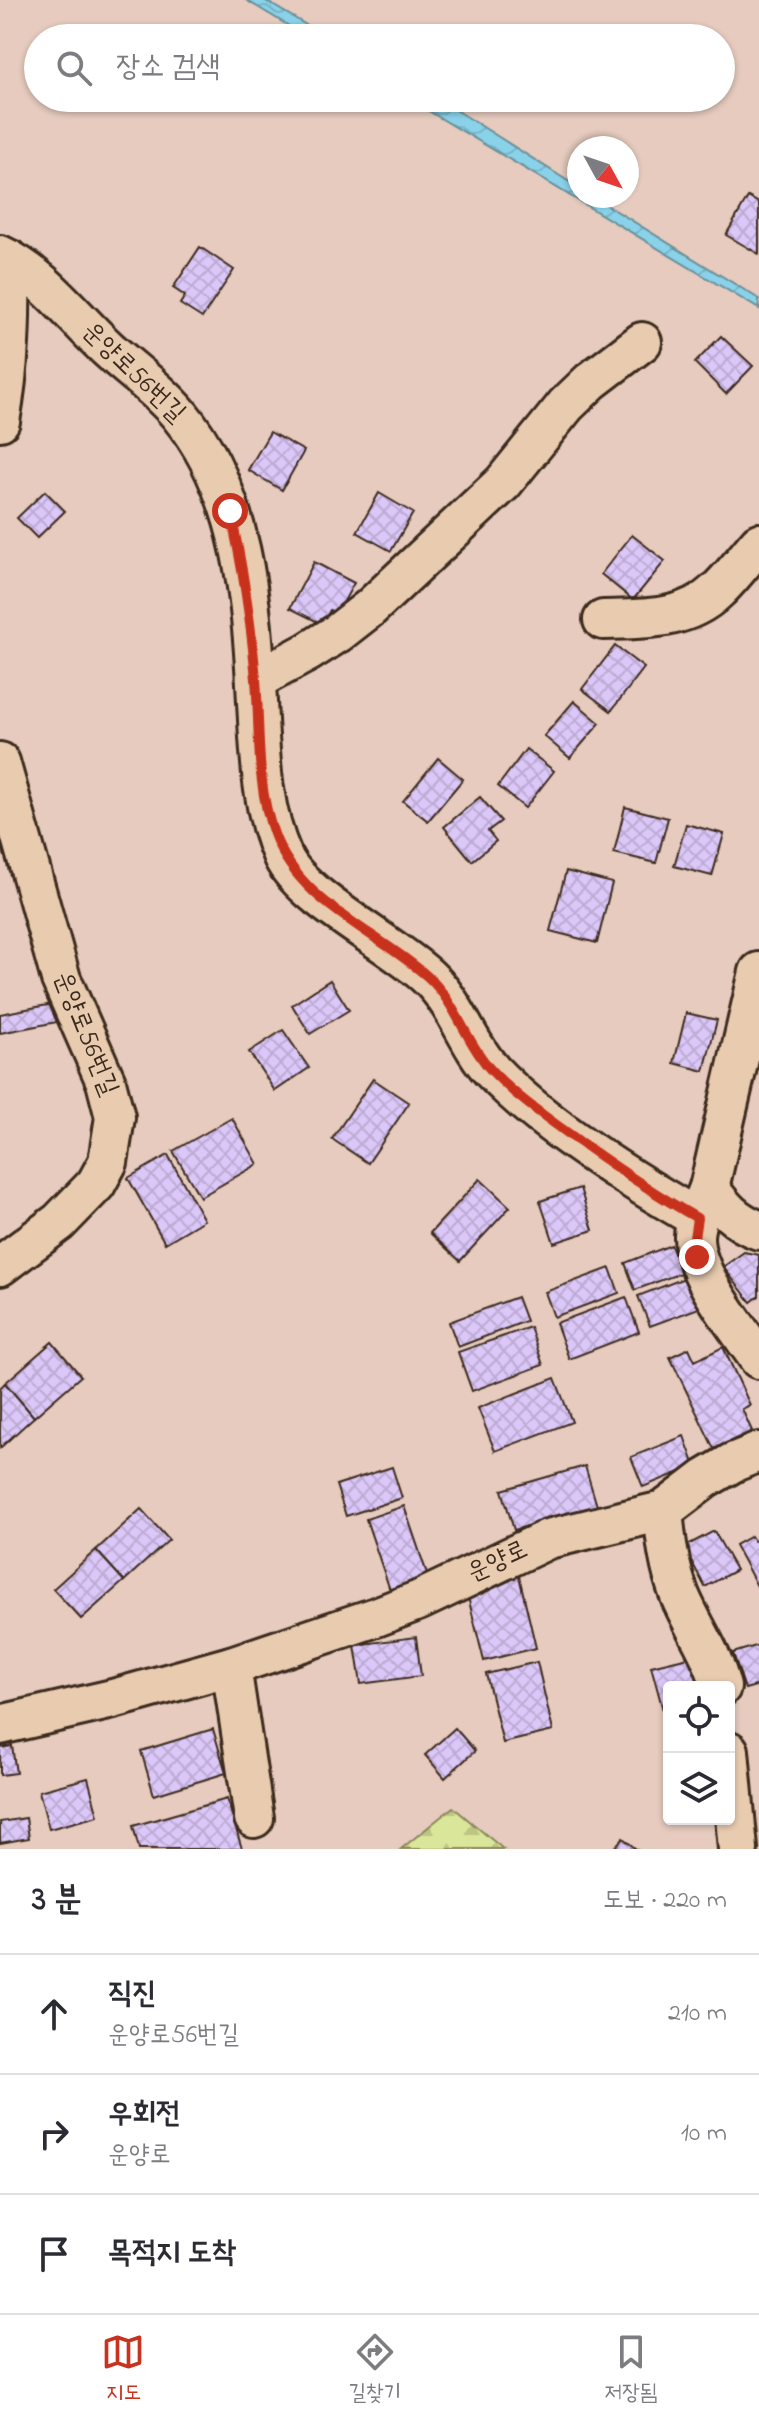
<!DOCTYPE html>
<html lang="ko">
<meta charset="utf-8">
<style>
body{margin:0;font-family:"Indie Flower","Poor Story",sans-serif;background:#f2f2f3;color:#2b2b33}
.controls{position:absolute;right:24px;bottom:24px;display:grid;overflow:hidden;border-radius:8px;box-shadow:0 2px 6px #0004}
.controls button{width:72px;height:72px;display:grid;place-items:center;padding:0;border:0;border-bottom:2px solid #e1e1e2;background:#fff;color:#2b2b33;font:40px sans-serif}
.compass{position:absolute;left:567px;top:136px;width:72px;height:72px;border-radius:50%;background:#fff;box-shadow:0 2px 6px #0004;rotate:130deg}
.stop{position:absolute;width:24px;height:24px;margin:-18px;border:6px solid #c8321e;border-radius:50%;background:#fff}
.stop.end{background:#c8321e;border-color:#fff;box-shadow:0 2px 8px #0008}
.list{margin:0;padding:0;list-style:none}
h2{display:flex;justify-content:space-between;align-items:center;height:104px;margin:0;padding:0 32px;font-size:34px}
h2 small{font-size:26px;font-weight:400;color:#7c7c81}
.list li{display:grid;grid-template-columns:52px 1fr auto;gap:24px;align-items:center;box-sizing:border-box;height:120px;padding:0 32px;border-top:2px solid #e1e1e2}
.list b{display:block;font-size:30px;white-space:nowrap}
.list p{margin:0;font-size:26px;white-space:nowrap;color:#7c7c81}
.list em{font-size:26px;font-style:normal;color:#7c7c81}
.icon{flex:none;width:44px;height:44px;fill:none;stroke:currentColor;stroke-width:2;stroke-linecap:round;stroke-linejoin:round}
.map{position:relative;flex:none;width:759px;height:1849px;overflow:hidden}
.search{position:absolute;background:#fff;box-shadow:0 2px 6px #0004;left:24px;right:24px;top:24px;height:88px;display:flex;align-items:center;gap:20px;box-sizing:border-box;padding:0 28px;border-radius:44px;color:#7c7c81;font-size:30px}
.sheet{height:464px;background:#fff}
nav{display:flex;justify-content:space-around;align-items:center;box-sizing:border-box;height:112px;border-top:2px solid #e1e1e2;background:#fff;font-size:22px;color:#7c7c81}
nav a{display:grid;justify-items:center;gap:4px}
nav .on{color:#c8321e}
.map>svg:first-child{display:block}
.forest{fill:url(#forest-firs);stroke:#8a885c;stroke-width:2}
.water{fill:url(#water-waves);stroke:#6a8f98;stroke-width:2}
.building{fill:url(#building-cross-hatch);stroke:#3b2a1e;stroke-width:2}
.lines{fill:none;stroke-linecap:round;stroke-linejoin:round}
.minor-casing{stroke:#3b2a1e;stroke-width:44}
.minor{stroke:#e9ccb0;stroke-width:38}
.route{stroke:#c8321e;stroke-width:10}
.labels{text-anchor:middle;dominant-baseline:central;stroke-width:6;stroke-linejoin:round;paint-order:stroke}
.street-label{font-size:26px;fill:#3b2a1e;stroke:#e9ccb0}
</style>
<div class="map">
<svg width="759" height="1849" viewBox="0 0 759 1849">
<defs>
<pattern id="forest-firs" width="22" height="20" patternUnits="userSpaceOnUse" patternTransform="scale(2)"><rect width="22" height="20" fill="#dae699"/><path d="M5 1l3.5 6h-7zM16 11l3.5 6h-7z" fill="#bcc583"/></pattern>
<pattern id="water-waves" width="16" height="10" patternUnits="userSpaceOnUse" patternTransform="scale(2)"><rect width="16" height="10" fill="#89d2ea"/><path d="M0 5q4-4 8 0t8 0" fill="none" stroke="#77b4c8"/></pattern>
<pattern id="building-cross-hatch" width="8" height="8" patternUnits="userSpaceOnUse" patternTransform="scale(2)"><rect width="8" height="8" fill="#dbc7f8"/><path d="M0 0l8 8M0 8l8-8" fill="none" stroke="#bdabd4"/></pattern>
</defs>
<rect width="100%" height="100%" fill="#e6cbbe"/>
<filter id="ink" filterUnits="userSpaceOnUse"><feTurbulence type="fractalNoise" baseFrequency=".0125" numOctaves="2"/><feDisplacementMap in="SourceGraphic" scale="16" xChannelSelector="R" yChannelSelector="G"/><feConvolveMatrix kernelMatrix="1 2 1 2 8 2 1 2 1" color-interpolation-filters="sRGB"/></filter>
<g filter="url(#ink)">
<polygon class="forest" points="453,1807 503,1849 401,1849"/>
<g class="water">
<polygon points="246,0 264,0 328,38 309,38"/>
<polygon points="407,98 435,98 453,108 579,188 579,196 592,196 759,299 759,309"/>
</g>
<g class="building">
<polygon points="748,197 759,203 759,254 726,235"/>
<polygon points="200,247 234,270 202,318 180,304 185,296 173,288"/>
<polygon points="721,336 753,366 726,394 695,363"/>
<polygon points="270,432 304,451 282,490 248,470"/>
<polygon points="45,491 65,511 37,538 17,518"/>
<polygon points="379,493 413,513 391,551 357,532"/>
<polygon points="632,535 665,561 633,600 601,574"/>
<polygon points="314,562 354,583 337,614 330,610 322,624 290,608"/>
<polygon points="615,646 644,668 611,711 582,689"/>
<polygon points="574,701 600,723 570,758 544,736"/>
<polygon points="526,749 554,771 525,808 498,786"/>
<polygon points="438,758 463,779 428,821 403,801"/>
<polygon points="480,797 501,821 488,831 496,841 472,861 444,827"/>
<polygon points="625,807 668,818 656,863 614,853"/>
<polygon points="686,824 724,834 712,876 674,866"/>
<polygon points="566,871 612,883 597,943 550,931"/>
<polygon points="330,980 349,1010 310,1034 292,1005"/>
<polygon points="53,1004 57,1022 0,1033 0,1014"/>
<polygon points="686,1013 717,1020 704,1071 674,1063"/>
<polygon points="283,1030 309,1068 275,1091 249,1052"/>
<polygon points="373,1079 409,1103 368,1163 332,1139"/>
<polygon points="232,1118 258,1164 200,1197 173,1151"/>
<polygon points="168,1155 204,1220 165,1243 128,1178"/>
<polygon points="480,1179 510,1207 460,1261 430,1233"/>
<polygon points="580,1188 593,1230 554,1243 540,1201"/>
<polygon points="671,1245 681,1273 635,1290 625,1263"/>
<polygon points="744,1252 759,1255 759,1296 751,1302 723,1267"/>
<polygon points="610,1268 619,1293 554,1317 545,1292"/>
<polygon points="687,1277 699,1308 650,1326 638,1296"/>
<polygon points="517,1297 526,1321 458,1347 449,1322"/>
<polygon points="626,1297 639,1332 569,1359 556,1323"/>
<polygon points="530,1327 543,1365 472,1391 458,1352"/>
<polygon points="52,1342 81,1376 34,1417 5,1383"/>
<polygon points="723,1347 750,1405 742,1409 752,1431 714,1449 670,1357 689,1348 695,1361"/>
<polygon points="555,1378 572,1422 495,1451 478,1408"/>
<polygon points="5,1383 34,1417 0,1448 0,1388"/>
<polygon points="684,1436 695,1466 643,1487 631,1457"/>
<polygon points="585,1466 597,1506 514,1530 502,1490"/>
<polygon points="392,1467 402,1498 346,1516 336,1485"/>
<polygon points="404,1506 429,1580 391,1593 366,1519"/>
<polygon points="141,1509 169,1540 124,1581 96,1550"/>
<polygon points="714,1531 736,1570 705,1587 684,1547"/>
<polygon points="751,1536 754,1541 759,1538 758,1588 735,1545"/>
<polygon points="96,1550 124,1581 81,1619 53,1589"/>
<polygon points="519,1576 536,1648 484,1661 466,1589"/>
<polygon points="416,1637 421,1676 361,1684 355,1645"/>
<polygon points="759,1645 759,1685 745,1689 733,1653"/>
<polygon points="693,1656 701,1687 669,1687 669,1732 651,1666"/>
<polygon points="537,1662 553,1731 503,1743 486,1674"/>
<polygon points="455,1728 475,1751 445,1778 425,1755"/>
<polygon points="213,1729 226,1773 154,1795 141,1751"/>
<polygon points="12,1746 16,1773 0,1775 0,1748"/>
<polygon points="88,1778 98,1816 49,1829 39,1791"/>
<polygon points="227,1799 242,1849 139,1849 133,1826"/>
<polygon points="26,1818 29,1838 0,1843 0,1822"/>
<polygon points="623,1838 636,1849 613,1849"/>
</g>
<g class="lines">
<defs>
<g id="minor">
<path d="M0,255C45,276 73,317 109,350C132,371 159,390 179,414C244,493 252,603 257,702C260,754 261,809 283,857C303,899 392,943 428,977C457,1004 466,1042 492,1071C544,1126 631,1180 697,1218"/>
<path d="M0,421C10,367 11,315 10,260"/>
<path d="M603,620C643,619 686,621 717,591C732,577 745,559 759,543"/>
<polyline points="256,680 308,652 338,633 370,608 503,483 566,405 591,381 642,342"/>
<polyline points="0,762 61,979 106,1082 115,1117 108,1162 96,1184 59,1222 0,1266"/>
<path d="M759,972L709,1188C703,1203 695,1219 694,1236C693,1274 738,1328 759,1359"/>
<path d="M709,1188C723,1207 735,1222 759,1230"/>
<path d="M663,1511C666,1541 669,1568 680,1596C693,1627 713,1654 721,1687"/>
<polyline points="231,1666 254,1818"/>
<polyline points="0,1725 113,1699 231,1666 376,1617 420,1600 548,1539 663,1511 705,1479 732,1463 759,1452"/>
<polyline points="729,1751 738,1849"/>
</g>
</defs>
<use href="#minor" class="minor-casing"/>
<use href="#minor" class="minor"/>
</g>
</g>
<g class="lines" filter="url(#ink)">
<path class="route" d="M230,511C243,567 251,622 256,679C260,730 256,786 274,834C299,903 375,930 427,976C456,1002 465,1041 491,1070C517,1098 550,1120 580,1142C619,1169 656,1195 697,1218L694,1238L697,1257"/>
</g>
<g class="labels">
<g class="street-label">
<text transform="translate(133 373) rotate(44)">운양로56번길</text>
<text transform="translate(85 1034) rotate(68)">운양로56번길</text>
<text transform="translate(498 1562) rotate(-25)">운양로</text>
</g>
</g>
</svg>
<div class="controls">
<button><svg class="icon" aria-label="locate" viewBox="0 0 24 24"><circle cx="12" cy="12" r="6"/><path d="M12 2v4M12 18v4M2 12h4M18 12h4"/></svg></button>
<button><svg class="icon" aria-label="layers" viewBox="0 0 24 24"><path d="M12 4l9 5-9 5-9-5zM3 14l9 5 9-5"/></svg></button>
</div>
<svg class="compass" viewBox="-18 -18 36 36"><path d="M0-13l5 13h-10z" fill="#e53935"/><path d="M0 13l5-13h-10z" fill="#7c7c81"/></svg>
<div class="stop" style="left:230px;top:511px"></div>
<div class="stop end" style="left:697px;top:1257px"></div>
<div class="search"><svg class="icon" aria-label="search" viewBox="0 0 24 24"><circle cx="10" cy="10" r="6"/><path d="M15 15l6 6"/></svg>장소 검색</div>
</div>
<section class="sheet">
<h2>3 분<small>도보 · 220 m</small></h2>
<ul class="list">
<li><svg class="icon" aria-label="ahead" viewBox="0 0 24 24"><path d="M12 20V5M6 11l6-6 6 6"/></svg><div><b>직진</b><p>운양로56번길</p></div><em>210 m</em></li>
<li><svg class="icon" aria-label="right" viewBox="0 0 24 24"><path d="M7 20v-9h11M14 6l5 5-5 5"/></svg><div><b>우회전</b><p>운양로</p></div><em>10 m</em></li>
<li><svg class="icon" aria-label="arrive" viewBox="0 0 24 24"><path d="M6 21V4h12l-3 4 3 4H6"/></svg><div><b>목적지 도착</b></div></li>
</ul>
</section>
<nav>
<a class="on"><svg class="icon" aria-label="map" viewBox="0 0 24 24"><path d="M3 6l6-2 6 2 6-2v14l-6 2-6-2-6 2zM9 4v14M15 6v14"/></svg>지도</a>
<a><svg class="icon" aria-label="directions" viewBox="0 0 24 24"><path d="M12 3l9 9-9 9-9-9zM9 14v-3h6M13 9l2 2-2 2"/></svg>길찾기</a>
<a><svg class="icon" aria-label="saved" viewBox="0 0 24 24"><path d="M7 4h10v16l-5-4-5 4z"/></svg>저장됨</a>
</nav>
